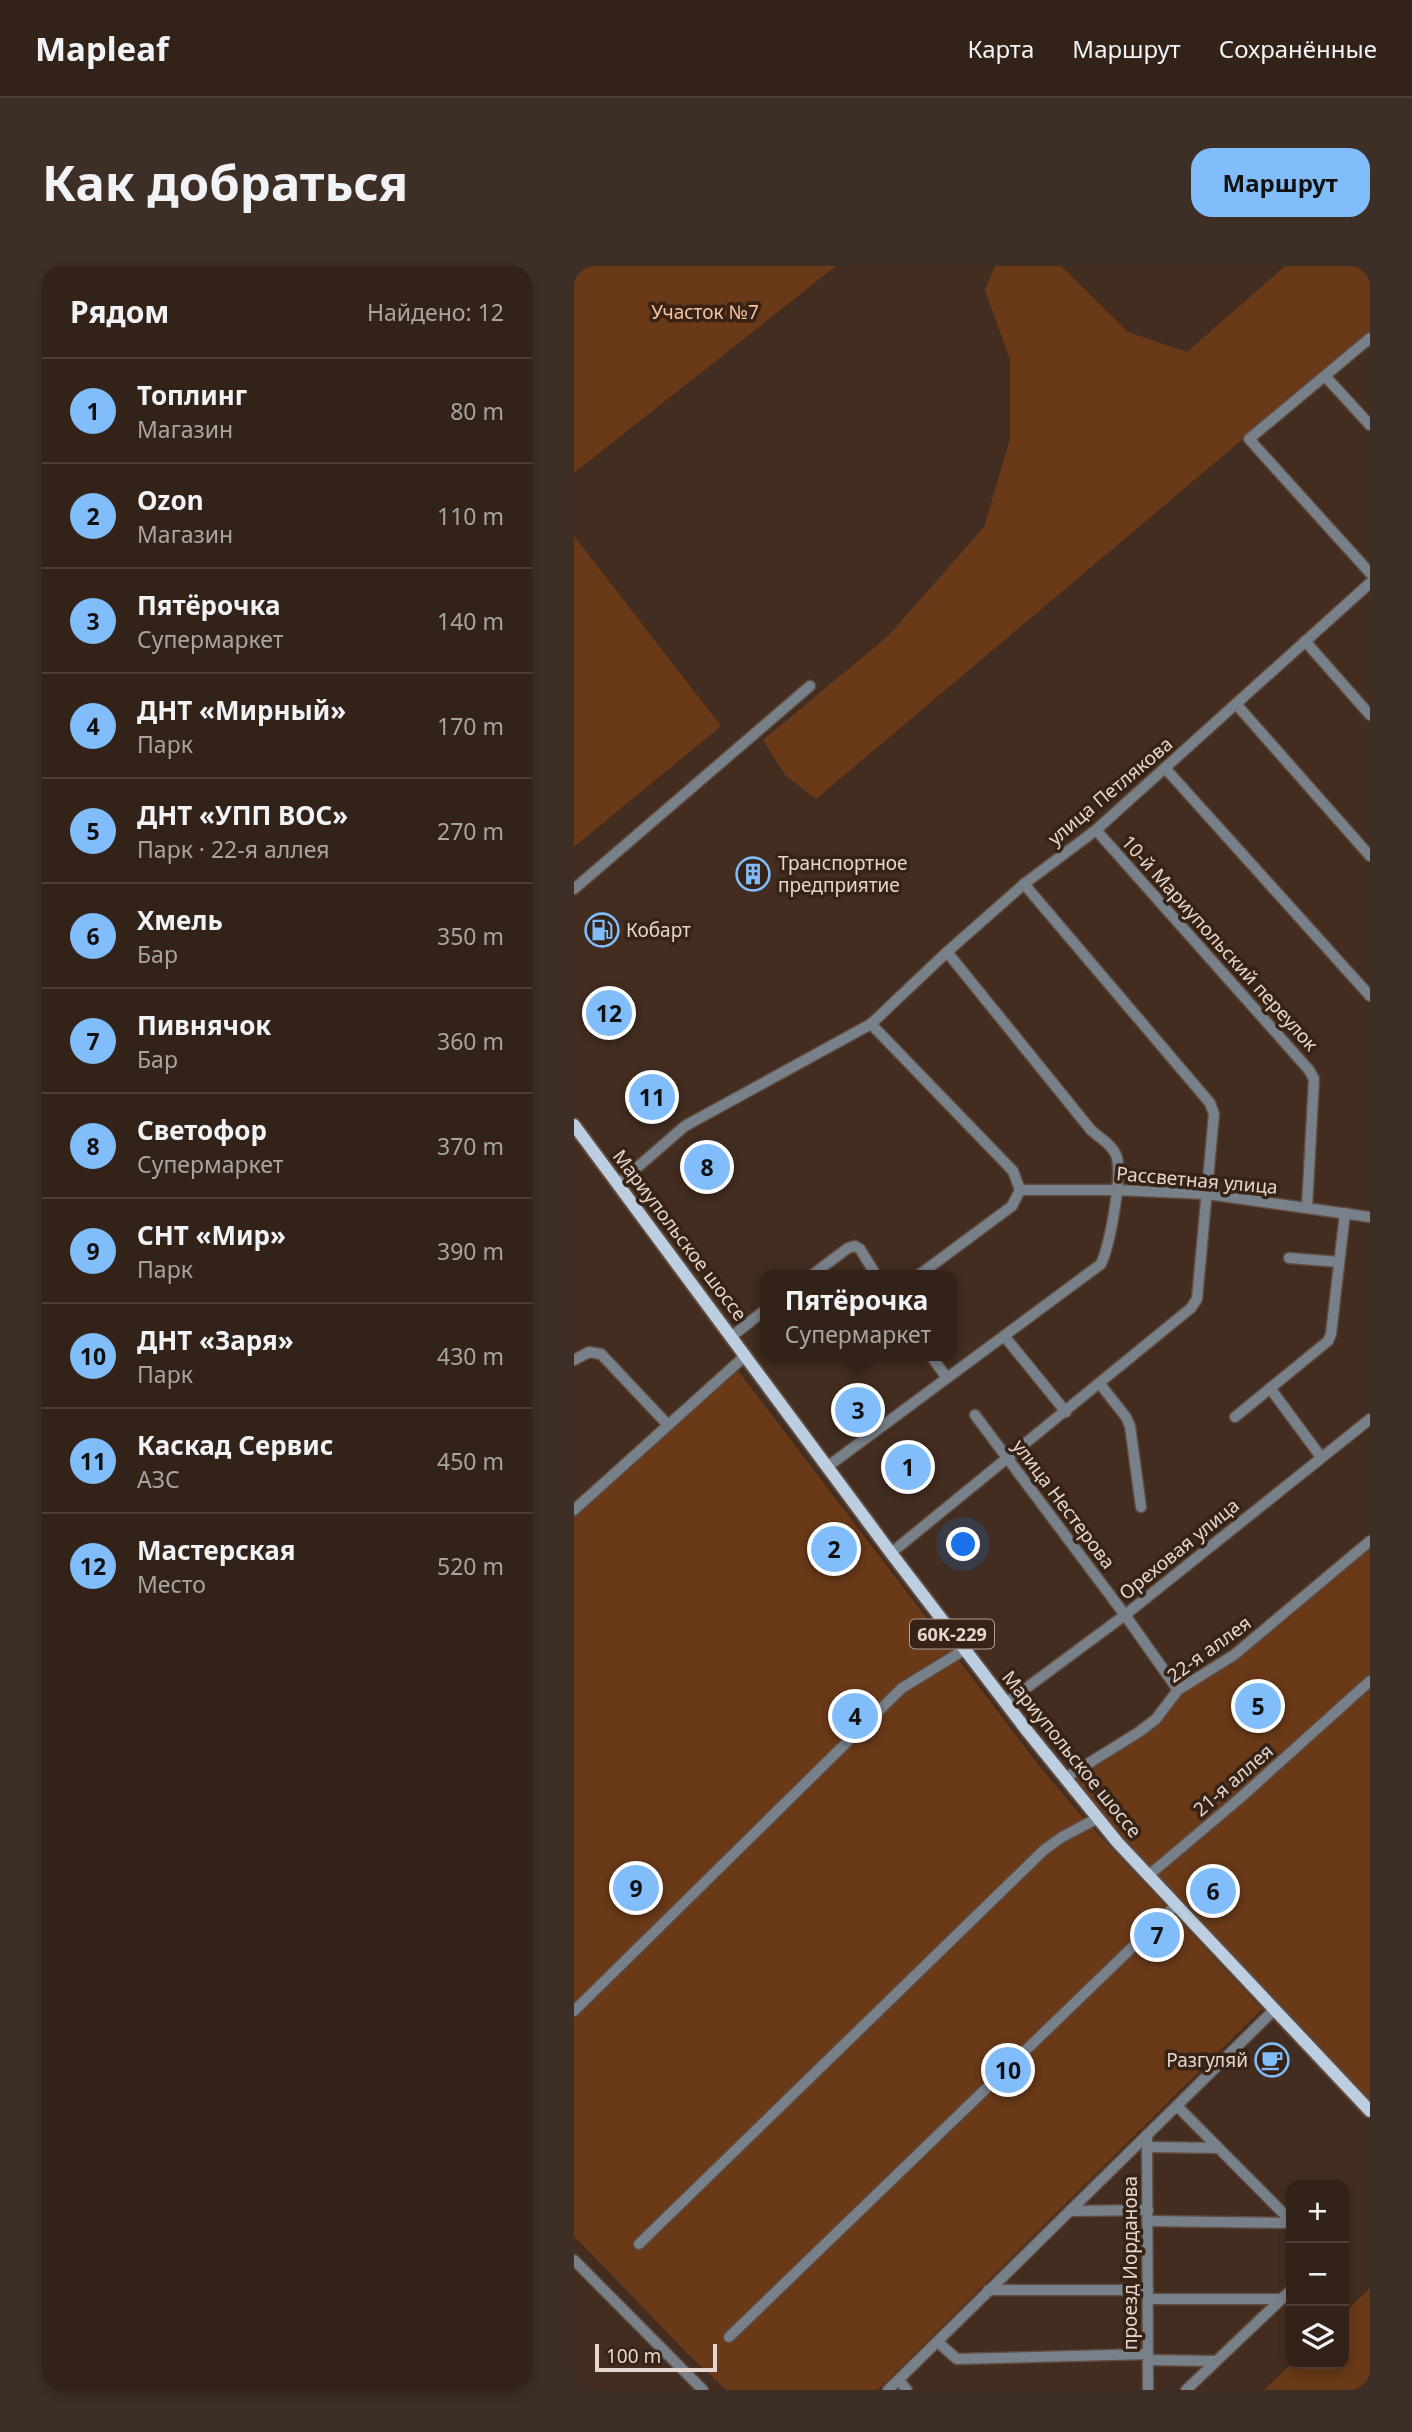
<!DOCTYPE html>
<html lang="ru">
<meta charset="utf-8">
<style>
body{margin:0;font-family:"Noto Sans",sans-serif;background:#3d2f25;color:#f1f3f6}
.controls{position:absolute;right:21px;bottom:21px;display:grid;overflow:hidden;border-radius:14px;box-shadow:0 4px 10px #0003}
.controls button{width:63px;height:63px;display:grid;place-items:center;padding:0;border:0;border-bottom:2px solid #4d3f37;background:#322218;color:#f1f3f6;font:35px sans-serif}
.scale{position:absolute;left:21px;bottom:18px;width:122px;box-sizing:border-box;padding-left:7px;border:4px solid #e4d6ce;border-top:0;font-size:19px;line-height:24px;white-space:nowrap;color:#e4d6ce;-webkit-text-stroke:5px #372316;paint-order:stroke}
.you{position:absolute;left:390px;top:1279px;width:24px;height:24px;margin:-18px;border:5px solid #fff;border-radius:50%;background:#1a73e8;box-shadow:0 0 0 10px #1a73e833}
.badge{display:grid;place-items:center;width:46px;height:46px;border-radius:50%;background:#80bdfa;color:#111;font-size:23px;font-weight:700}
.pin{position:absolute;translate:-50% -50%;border:4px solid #fff;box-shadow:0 2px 7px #0006}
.popup{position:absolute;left:186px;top:1004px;width:196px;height:91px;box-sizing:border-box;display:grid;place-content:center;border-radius:14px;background:#322218;filter:drop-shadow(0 2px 5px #0005);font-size:23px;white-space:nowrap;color:#a8a4a2}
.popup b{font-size:26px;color:#f1f3f6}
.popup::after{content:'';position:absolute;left:50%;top:100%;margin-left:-14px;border:14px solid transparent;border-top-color:#322218}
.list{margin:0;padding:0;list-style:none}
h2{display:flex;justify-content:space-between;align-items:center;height:91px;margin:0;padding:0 28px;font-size:30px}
h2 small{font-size:23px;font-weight:400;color:#a8a4a2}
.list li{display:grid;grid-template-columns:46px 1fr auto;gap:21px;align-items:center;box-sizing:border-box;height:105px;padding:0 28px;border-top:2px solid #4d3f37}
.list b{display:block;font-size:26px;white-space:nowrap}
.list p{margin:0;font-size:23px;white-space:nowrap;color:#a8a4a2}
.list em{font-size:23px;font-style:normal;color:#a8a4a2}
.icon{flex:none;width:38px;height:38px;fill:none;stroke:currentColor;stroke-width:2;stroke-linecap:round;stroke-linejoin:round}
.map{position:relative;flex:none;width:796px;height:2124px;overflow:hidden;border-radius:21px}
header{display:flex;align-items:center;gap:42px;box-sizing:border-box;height:98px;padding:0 35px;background:#322218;border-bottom:2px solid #4d3f37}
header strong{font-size:33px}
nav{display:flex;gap:38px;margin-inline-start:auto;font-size:24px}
.intro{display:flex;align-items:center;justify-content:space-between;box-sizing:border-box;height:168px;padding:0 42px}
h1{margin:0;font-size:49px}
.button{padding:18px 32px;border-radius:21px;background:#80bdfa;color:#111;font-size:24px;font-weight:700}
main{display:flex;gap:42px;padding:0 42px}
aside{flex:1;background:#322218;border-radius:21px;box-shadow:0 4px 10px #0003}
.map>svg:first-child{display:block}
.green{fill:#693918}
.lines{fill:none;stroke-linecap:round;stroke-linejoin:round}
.minor-casing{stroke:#5f4b3f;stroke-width:13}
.major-casing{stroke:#5f4b3f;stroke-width:16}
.minor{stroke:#788089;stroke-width:10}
.major{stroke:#bccee0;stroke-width:12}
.labels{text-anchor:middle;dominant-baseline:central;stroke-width:7;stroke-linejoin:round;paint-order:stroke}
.shield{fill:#372316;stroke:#b0a097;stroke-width:2}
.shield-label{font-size:18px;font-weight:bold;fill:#e4d6ce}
.park-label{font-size:19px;fill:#f6c1a0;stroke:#372316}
.street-label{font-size:19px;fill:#e4d6ce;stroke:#372316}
.poi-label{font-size:19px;fill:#e4d6ce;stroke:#372316;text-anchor:start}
</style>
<header>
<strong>Mapleaf</strong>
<nav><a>Карта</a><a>Маршрут</a><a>Сохранённые</a></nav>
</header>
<div class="intro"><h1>Как добраться</h1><a class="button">Маршрут</a></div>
<main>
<aside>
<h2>Рядом<small>Найдено: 12</small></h2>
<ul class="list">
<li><span class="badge">1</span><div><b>Топлинг</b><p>Магазин</p></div><em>80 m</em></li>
<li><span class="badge">2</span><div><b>Ozon</b><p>Магазин</p></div><em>110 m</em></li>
<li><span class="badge">3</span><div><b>Пятёрочка</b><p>Супермаркет</p></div><em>140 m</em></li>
<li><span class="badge">4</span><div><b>ДНТ «Мирный»</b><p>Парк</p></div><em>170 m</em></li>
<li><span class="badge">5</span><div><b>ДНТ «УПП ВОС»</b><p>Парк · 22-я аллея</p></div><em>270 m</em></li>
<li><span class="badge">6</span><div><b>Хмель</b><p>Бар</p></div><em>350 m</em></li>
<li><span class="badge">7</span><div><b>Пивнячок</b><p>Бар</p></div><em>360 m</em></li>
<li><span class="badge">8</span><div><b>Светофор</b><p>Супермаркет</p></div><em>370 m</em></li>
<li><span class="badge">9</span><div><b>СНТ «Мир»</b><p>Парк</p></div><em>390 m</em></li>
<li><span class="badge">10</span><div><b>ДНТ «Заря»</b><p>Парк</p></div><em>430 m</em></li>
<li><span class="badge">11</span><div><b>Каскад Сервис</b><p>АЗС</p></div><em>450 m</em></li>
<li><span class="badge">12</span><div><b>Мастерская</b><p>Место</p></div><em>520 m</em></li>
</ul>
</aside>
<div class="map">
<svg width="796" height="2124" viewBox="0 0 796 2124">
<rect width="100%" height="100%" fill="#422d20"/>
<g class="green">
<polygon points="0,0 262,0 0,207"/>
<polygon points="421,0 487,0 554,66 613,86 711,0 796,0 796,66 242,533 211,509 189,474 314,370 410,261 436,173 436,94 411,24"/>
<polygon points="0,270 147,460 0,581"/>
<polygon points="162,1102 463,1497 511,1554 688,1743 304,2124 152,2124 111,2085 0,1970 0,1246"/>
<polygon points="796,1275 796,1834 583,1609 496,1509 565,1466 607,1427"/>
<polygon points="796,2022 796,2124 690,2124 717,2098 770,2098 770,2047"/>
</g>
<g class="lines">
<defs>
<g id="minor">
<polyline points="796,72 675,173 796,307"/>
<polyline points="751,110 796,159"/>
<polyline points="731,375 796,449"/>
<polyline points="662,438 796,590"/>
<polyline points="591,502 796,730"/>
<polyline points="522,564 735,804 740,813 733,941"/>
<polyline points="0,623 236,420"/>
<polyline points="297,758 439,905 446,924 438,940 345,1009"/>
<polyline points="44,918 111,860 297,758 373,686 450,618 522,564 796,317"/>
<polyline points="446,924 543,924 633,928 796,951"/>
<polyline points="715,992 765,996"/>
<polyline points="238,1009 274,982 281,980 286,983 302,1009"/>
<polyline points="157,1071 191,1044"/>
<polyline points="431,1071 492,1146"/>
<polyline points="357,1090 373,1112"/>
<polyline points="0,1094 15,1086 27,1088 94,1159"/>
<polyline points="526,1118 552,1151 556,1160 567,1241"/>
<polyline points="696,1122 747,1191"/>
<polyline points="401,1149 551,1349 604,1424"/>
<polyline points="661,1151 754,1075 757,1068 771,947"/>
<path d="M253,1201L527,998C536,978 548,913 543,892C540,880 526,872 517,864L373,686"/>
<polyline points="0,1244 171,1090"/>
<polyline points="317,1287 617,1042 623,1033 640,848 636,837 450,618"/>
<polyline points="432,1437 551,1349 796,1153"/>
<polyline points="491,1512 565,1466 582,1453 604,1424 660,1389 796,1275"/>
<polyline points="575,1609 665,1533 796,1415"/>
<polyline points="0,1745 328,1422 390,1384"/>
<polyline points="603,1840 717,1955"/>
<polyline points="573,1869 574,2124"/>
<polyline points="574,1881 644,1882"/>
<polyline points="496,1945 574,1944"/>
<polyline points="574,1955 717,1957"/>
<polyline points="65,1978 470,1584 488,1571 524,1552"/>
<polyline points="0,1994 129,2124"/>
<polyline points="414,2024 574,2024"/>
<polyline points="574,2033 708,2033"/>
<polyline points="155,2071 602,1639"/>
<polyline points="367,2079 383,2093 574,2088"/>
<polyline points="574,2094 640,2095"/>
<polyline points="329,2119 333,2124"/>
<polyline points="314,2124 701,1743"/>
<polyline points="612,2124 717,2024"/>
</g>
<polyline id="major" points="0,859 317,1287 454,1466 544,1577 796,1845"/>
</defs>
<use href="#minor" class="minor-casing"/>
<use href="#major" class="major-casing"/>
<use href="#minor" class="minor"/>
<use href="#major" class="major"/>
</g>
<defs>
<symbol id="building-ring" viewBox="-11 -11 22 22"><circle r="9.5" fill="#372316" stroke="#80bdfa" stroke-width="1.5"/><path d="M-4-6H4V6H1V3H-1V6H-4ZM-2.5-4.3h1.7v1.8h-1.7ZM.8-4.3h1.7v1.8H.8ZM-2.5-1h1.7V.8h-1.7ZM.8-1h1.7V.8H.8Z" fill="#80bdfa"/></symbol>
<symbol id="fuel-ring" viewBox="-11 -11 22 22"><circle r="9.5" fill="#372316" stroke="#80bdfa" stroke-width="1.5"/><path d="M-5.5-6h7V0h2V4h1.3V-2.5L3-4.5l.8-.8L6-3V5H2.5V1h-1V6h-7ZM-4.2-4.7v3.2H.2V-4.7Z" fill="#80bdfa"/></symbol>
<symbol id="cafe-ring" viewBox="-11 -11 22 22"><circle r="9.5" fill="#372316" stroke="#80bdfa" stroke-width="1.5"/><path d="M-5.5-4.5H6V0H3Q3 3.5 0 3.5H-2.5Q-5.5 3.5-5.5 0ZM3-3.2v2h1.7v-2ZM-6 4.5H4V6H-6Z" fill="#80bdfa"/></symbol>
</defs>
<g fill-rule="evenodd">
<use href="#building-ring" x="160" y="589" width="38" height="38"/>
<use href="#fuel-ring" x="9" y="645" width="38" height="38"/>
<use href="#cafe-ring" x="679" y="1775" width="38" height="38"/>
</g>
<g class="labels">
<rect class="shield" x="336" y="1353.5" width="84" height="29" rx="5"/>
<g class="shield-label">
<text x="378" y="1368">60К-229</text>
</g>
<g class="park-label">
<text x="131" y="46">Участок №7</text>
</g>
<g class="street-label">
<text transform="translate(536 525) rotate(-40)">улица Петлякова</text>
<text transform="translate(646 677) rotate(48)">10-й Мариупольский переулок</text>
<text transform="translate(623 914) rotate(5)">Рассветная улица</text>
<text transform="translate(106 969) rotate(53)">Мариупольское шоссе</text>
<text transform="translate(490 1238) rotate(53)">улица Нестерова</text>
<text transform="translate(605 1283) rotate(-39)">Ореховая улица</text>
<text transform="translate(635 1383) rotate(-36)">22-я аллея</text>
<text transform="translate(498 1488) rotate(51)">Мариупольское шоссе</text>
<text transform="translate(659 1514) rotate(-41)">21-я аллея</text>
<text transform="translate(556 1997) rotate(-90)">проезд Иорданова</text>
</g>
<g class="poi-label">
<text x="204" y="597">Транспортное<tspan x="204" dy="22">предприятие</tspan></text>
<text x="52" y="664">Кобарт</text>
<text x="674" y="1794" text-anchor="end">Разгуляй</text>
</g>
</g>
</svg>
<div class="controls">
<button>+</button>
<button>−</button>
<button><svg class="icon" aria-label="layers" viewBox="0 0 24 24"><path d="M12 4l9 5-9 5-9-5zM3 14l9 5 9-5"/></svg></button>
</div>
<div class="scale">100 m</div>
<div class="you"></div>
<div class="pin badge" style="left:334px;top:1201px">1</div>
<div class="pin badge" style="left:260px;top:1283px">2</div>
<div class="pin badge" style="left:284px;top:1144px">3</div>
<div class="popup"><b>Пятёрочка</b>Супермаркет</div>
<div class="pin badge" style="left:281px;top:1450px">4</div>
<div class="pin badge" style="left:684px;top:1440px">5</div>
<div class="pin badge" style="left:639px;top:1625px">6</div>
<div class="pin badge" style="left:583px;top:1669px">7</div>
<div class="pin badge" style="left:133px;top:901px">8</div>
<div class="pin badge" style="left:62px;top:1622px">9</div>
<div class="pin badge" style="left:434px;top:1804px">10</div>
<div class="pin badge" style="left:78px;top:831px">11</div>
<div class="pin badge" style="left:35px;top:747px">12</div>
</div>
</main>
